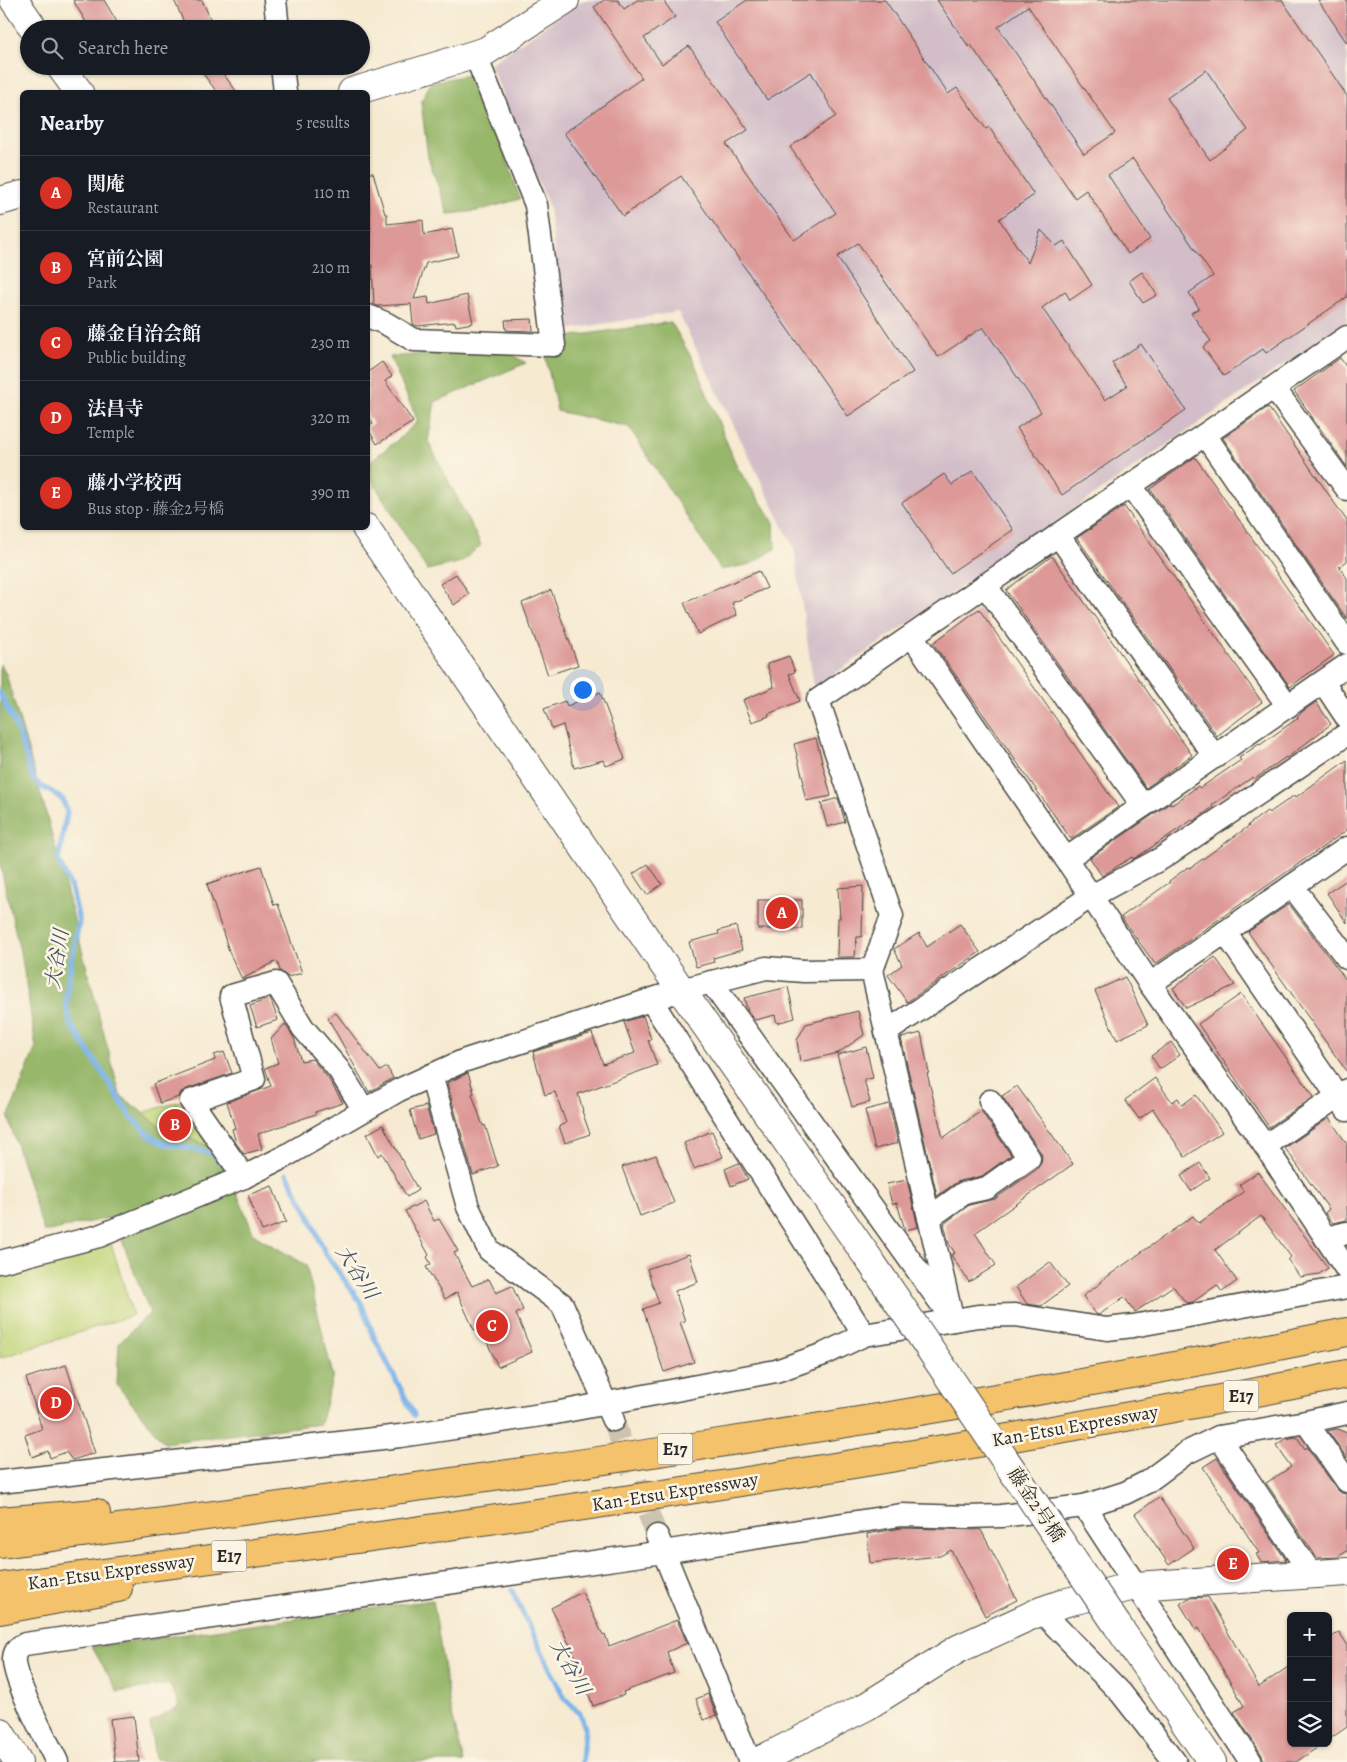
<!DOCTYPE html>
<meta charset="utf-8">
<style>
body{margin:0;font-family:Alegreya,"Noto Serif JP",serif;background:#242831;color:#f1f3f6}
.controls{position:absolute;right:15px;bottom:15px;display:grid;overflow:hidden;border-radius:8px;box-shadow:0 1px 4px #0004}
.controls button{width:45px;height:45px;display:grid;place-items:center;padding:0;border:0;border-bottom:1px solid #363941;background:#171b24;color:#f1f3f6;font:25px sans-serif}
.you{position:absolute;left:582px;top:689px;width:18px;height:18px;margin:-12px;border:4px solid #fff;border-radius:50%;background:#1a73e8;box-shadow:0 0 0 8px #1a73e833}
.badge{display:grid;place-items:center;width:32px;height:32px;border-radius:50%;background:#d93025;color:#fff;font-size:16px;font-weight:700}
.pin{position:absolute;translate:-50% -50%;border:2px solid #fff;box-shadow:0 1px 5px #0006}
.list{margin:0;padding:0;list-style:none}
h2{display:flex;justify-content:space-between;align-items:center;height:65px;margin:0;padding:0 20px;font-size:21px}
h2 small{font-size:16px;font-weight:400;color:#9ea1a6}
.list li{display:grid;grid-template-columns:32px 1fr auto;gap:15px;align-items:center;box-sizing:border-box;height:75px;padding:0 20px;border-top:1px solid #363941}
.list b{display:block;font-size:19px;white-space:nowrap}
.list p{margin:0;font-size:16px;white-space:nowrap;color:#9ea1a6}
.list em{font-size:16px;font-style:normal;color:#9ea1a6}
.icon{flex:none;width:28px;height:28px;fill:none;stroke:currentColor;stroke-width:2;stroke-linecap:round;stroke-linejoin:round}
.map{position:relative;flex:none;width:1347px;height:1762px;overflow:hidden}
.search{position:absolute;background:#171b24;box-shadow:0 1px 4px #0004;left:20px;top:20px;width:350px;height:55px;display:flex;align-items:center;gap:12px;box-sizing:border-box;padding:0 18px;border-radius:28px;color:#9ea1a6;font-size:19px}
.panel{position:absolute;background:#171b24;box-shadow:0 1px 4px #0004;left:20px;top:90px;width:350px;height:440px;border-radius:8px}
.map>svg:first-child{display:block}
.industrial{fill:#d2bdc8}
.green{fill:#bfd67a;stroke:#758052}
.forest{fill:#97b76a;stroke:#61714a}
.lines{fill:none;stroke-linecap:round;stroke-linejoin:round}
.stream{stroke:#7bb4eb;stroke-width:5.5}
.building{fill:#dd9998;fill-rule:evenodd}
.minor-tunnel{stroke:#cdc4b0;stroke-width:22;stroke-dasharray:22 11;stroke-linecap:butt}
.minor-casing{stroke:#494844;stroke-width:25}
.tertiary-casing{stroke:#494844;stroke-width:30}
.motorway-casing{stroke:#494844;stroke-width:30}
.minor{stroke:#fff;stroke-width:22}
.tertiary{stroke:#fff;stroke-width:28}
.motorway{stroke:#f3c26a;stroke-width:28}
.tertiary-bridge-casing{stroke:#494844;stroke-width:30;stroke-linecap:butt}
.tertiary-bridge{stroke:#fff;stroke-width:28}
.labels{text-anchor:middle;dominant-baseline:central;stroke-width:5;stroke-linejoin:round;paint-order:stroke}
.shield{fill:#fcf5e5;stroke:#6a6863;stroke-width:1}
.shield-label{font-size:18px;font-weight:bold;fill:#2b2b2b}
.street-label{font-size:19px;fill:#2b2b2b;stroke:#fcf5e5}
.water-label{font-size:20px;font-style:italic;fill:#435465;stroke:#fcf5e5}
</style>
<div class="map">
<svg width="1347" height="1762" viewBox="0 0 1347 1762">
<rect width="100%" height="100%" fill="#fcf5e5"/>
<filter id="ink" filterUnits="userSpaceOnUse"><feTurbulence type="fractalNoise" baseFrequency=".02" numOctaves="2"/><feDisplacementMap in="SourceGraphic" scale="10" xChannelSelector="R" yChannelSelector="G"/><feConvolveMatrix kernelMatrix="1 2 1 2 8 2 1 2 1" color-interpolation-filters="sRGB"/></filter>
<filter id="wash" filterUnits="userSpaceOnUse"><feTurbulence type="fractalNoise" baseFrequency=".0096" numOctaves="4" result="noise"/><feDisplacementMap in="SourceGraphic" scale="20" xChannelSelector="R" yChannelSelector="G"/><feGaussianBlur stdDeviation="1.12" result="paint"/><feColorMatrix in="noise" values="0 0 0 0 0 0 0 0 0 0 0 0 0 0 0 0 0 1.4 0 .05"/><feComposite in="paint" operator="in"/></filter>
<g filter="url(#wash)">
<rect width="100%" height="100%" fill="#f6ead1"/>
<polygon class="industrial" points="583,0 1347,0 1347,321 814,688 794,548 678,312 564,330 549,207 490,64"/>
<g class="green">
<polygon points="180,1101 221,1154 158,1137 143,1113"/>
<polygon points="111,1243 133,1315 0,1358 0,1273"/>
</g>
<g class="forest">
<polygon points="469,75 494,120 520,199 477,211 448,214 428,157 421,102 431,82"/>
<polygon points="671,322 694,362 737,467 774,522 775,549 751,564 721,570 629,427 557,411 546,358 573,336"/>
<polygon points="454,352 508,352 526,363 435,402 428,441 481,545 461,562 427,570 368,474 368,463 400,438 418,421 390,357"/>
<polygon points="0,664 6,674 45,809 120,1095 161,1127 213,1148 223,1159 254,1235 306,1265 333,1376 320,1424 164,1443 117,1385 119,1343 150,1313 113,1217 44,1232 8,1118 36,1047 23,965 0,864"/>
<polygon points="433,1600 450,1707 464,1762 207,1762 155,1759 150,1723 180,1706 169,1684 118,1692 92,1647"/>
</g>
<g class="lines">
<g class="stream">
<polyline points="0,693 17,728 33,779 42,787 52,792 63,800 67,812 58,860 72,890 79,921 68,980 66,1003 70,1023 132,1118 149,1135 163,1143 213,1153 221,1162"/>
<polyline points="287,1174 308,1213 325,1253 361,1303 374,1337 414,1415"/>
<polyline points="512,1591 565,1699 580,1713 585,1728 582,1762"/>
</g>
</g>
<g id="blocks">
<g class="building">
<polygon points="73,0 104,0 121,29 90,29"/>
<polygon points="174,0 202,0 215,29 187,29"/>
<polygon points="604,0 618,0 624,9 637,0 663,0 675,17 644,38 662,64 689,46 748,130 726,144 794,240 836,213 790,147 836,116 811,72 767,100 715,22 747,0 885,0 948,94 957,88 986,129 989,127 1034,195 999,219 1028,263 1041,230 1056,246 1064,241 1092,285 1070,300 1065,291 1042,308 1105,400 1127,386 1112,363 1141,344 1186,410 1062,495 1017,428 1041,412 983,327 938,357 858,243 837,257 913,372 848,416 681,176 623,216 564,133 642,78 594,7"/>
<path d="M937,0H1282L1347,96V297L1266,353L1263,349L1224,376L1203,347L1211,341L1191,313L1199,308L1189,293L1213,276L1133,159L1108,175L1150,239L1128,254L1086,190L1075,198L971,45L969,47ZM1028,6L1115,133L1084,154L998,27ZM1206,70L1248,130L1210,160L1167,98Z"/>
<polygon points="1318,0 1347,0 1347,43"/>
<polygon points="197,66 217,66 237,92 217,92"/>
<polygon points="368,173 373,173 385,214 387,214 387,224 423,220 424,235 452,229 458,256 426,263 414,299 428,297 429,304 467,295 473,323 456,326 455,322 417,326 413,324 411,304 377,306 374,304 372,265 368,265 368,247 371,247"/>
<polygon points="1142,272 1157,295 1143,303 1129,281"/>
<polygon points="532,319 533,331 506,330 505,320"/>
<polygon points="1340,358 1347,368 1347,467 1294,391"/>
<polygon points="382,362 392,376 385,381 413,422 377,444 368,429 368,427 373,424 368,415 368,372"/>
<polygon points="1268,407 1347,521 1347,561 1339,567 1347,578 1347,619 1223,438"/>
<polygon points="1195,457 1334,655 1290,687 1150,489"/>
<polygon points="973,471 1013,530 950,573 902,503 944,474 952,485"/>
<polygon points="1124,506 1262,702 1217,736 1077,538"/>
<polygon points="1052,556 1192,755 1146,788 1006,590"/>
<polygon points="759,571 767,588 732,603 737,615 698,634 684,603"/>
<polygon points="456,574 469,594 454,605 440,584"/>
<polygon points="551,590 578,665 548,675 522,603"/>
<polygon points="979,609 1118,807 1071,839 933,643"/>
<polygon points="789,656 795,672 789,674 800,701 768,714 769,716 752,722 743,700 774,687 767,664"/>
<polygon points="600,692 625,759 606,766 604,760 574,768 563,725 552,729 544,709 565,701 567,706"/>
<polygon points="1316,702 1331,724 1287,758 1286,757 1255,779 1253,777 1212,805 1213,807 1194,821 1192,820 1140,855 1133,859 1132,857 1102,876 1090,858 1170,803 1172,805 1198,786 1200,788 1241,760 1239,758 1259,744 1260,745 1298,718 1297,717 1303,711"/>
<polygon points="816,738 831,796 806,801 802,783 804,783 794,744"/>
<polygon points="1347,760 1347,830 1155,964 1121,917 1170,882 1169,881 1188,867 1190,868 1249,826 1248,825 1267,811 1269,813 1295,795 1296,797"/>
<polygon points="838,798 845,822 827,827 821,803"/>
<polygon points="648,864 662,884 647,895 633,874"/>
<polygon points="261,866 274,905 278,904 302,973 288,977 280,971 277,961 242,979 230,954 207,884"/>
<polygon points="1347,880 1347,923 1327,893"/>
<polygon points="863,886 862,937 857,937 855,957 837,957 838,918 840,918 838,888"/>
<rect x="758" y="900" width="44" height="29"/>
<polygon points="1289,904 1347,981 1347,1072 1248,932"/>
<polygon points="960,924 980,952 907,1002 888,975 902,965 894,949 919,933 927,947"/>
<polygon points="736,926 742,950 713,958 714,962 696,967 689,942 719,934 718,931"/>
<polygon points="1215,957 1235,985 1186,1008 1173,988"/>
<polygon points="1125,977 1148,1025 1117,1040 1095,991"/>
<polygon points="788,987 795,1018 777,1023 775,1015 755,1020 748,1011 744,998"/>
<polygon points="1241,994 1314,1097 1269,1127 1198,1024"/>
<polygon points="270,998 278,1020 257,1027 250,1006"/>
<polygon points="858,1011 864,1035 838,1053 800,1062 797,1040 806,1024"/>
<polygon points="336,1013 380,1071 387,1067 393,1078 369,1092 328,1018"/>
<polygon points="643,1016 651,1039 648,1040 657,1065 578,1094 583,1111 582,1111 590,1134 565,1143 559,1126 566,1123 555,1092 545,1095 533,1052 592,1033 603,1064 635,1053 624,1022"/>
<polygon points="285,1024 294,1038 301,1061 312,1059 328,1078 343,1103 315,1112 316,1114 258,1134 262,1149 244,1154 236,1143 232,1129 235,1128 227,1102 271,1086 265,1068 278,1063 271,1039"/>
<polygon points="921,1033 929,1073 927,1073 943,1138 981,1111 1011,1155 982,1176 957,1182 937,1196 901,1038"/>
<polygon points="1171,1042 1180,1055 1160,1069 1151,1056"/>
<polygon points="866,1047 873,1078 864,1080 870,1102 852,1107 837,1055"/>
<polygon points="224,1052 232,1073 187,1089 181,1092 179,1097 160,1103 153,1084 215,1060 214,1055"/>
<polygon points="468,1073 474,1093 472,1094 483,1126 485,1125 498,1166 473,1175 447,1083"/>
<polygon points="1155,1078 1172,1102 1178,1098 1182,1105 1196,1095 1222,1132 1185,1157 1153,1109 1139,1119 1125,1100"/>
<polygon points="1017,1086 1073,1164 975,1233 996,1265 969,1282 951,1255 955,1253 949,1244 944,1224 969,1205 995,1199 1037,1169 1041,1163 1042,1156 1040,1151 1002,1096"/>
<polygon points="889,1104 898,1143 875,1149 865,1110"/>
<polygon points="426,1106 434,1134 418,1139 410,1110"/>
<polygon points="1329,1118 1347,1144 1347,1220 1333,1223 1325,1213 1329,1209 1285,1148"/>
<polygon points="383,1125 418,1190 407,1197 382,1153 378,1156 367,1134"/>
<polygon points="712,1131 723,1157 694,1169 684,1143"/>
<polygon points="656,1155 674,1203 640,1216 622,1167"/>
<polygon points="739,1163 748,1179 731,1186 725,1169"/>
<polygon points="1200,1163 1210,1178 1191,1191 1181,1176"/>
<polygon points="1258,1172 1328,1268 1319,1274 1300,1277 1288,1260 1291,1257 1261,1216 1215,1250 1237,1281 1222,1292 1217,1285 1193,1302 1186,1303 1173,1286 1135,1312 1124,1297 1099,1315 1096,1314 1083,1296 1102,1282 1101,1281 1193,1216 1199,1223 1244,1192 1239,1185"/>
<polygon points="907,1180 918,1227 905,1230 897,1203 892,1204 887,1184"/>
<polygon points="272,1186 286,1222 262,1231 248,1195"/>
<polygon points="424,1201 434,1221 439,1219 458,1251 454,1253 472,1286 489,1279 496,1293 512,1286 523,1310 516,1314 532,1352 498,1367 481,1328 474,1330 457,1292 445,1299 426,1267 431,1264 427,1257 429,1255 405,1211"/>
<polygon points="689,1254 698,1282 675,1291 685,1321 680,1322 694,1362 664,1372 643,1309 659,1303 647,1269"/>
<polygon points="1050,1262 1068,1286 1041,1306 1027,1304 1016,1287"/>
<polygon points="66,1365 95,1453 72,1460 66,1452 50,1458 48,1451 32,1457 25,1435 42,1429 26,1378"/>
<polygon points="1337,1429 1347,1433 1347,1458 1328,1431"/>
<polygon points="1297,1437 1305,1449 1307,1447 1336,1488 1341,1493 1347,1494 1347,1551 1338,1557 1317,1558 1266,1483 1291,1467 1276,1445 1285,1439"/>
<polygon points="1217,1458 1286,1560 1261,1562 1256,1554 1259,1553 1203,1467"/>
<polygon points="1159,1497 1194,1548 1169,1565 1135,1514"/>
<polygon points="902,1528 981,1530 1017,1600 985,1616 951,1550 940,1556 870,1563 867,1534"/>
<polygon points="582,1592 603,1635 605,1634 609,1646 677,1620 687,1643 667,1652 674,1673 623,1692 624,1695 593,1706 573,1651 551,1608"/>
<polygon points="1208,1597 1259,1687 1291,1665 1291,1743 1324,1743 1296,1762 1264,1762 1262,1755 1234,1712 1244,1706 1199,1628 1196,1630 1180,1604 1189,1598"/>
<polygon points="1339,1632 1347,1644 1347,1727 1328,1740 1328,1640"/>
<polygon points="708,1694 716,1715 704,1720 696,1699"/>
<polygon points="134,1716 139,1762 115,1762 110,1719"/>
</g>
</g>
</g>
<g filter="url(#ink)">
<use href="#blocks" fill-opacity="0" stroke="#494844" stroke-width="1"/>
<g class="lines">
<polyline class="minor-tunnel" points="613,1420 657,1536"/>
<defs>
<g id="minor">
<polyline points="275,0 278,29"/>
<polyline points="282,66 285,92"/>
<polyline points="368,316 387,324 414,340 554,345 536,205 475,54"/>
<polyline points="1274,388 1347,489"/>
<polyline points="1205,435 1347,643"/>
<polyline points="1131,486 1288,706"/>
<polyline points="1058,535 1215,757"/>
<polyline points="985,585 1143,806"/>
<polyline points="912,636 1066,859 1150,984 1265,1146 1347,1270"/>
<polyline points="1323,682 1347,718"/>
<polyline points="1066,859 1347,665"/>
<polyline points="1292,886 1347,958"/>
<polyline points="1225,932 1347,1110"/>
<polyline points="872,970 950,1309"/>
<polyline points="711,982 953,1320"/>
<polyline points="1150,984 1347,848"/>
<polyline points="651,1000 864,1335"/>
<polyline points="886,1032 1090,897 1162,858 1347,734"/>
<polyline points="431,1075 468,1207 489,1250 562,1304 613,1420"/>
<polyline points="1265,1146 1347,1090"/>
<polyline points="244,1177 191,1101 254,1079 231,996 276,983 303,1028 339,1070 364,1110"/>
<polyline points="929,1218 964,1193 987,1188 1029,1158 990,1101"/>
<polyline points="1326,1238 1347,1233"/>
<polyline points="0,1262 99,1236 244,1177 282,1158 399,1090 463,1061 681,990 766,968 804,971 872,970 892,916 818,700 1347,337"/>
<polyline points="1306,1422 1347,1481"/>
<polyline points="1219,1437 1312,1575"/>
<polyline points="0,1482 400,1436 555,1413 776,1371 824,1354 864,1335 978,1316 1015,1315 1107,1329 1133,1326 1347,1287"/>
<polyline points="1084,1506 1251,1762"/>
<polyline points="657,1536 750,1762"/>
<polyline points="1041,1611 1121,1693 1175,1762"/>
<path d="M57,1762C47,1741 12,1678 14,1658C15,1650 19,1647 25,1644L663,1552L901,1515L968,1517L1001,1516L1084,1506L1125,1493L1147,1482L1186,1453L1219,1437L1306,1422L1347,1413"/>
</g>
<g id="tertiary">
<polyline points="14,0 34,29"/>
<polyline points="60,66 79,92"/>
<polyline points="352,92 486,51 565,0"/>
<polyline points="0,201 22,195"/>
<polyline points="366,528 681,990 871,1262"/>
<polyline points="1117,1625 1212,1762"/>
<polyline points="0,1732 18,1762"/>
<polyline points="757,1762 867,1706 958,1649 1041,1611 1067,1602 1135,1586 1347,1572"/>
</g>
<g id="motorway">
<polyline points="0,1521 96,1513"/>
<path d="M0,1544C450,1483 902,1424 1347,1332"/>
<path d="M0,1587C154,1566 308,1547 462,1524C758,1481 1054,1434 1347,1374"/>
<polyline points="0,1610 118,1588"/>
</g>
</defs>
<use href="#minor" class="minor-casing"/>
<use href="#tertiary" class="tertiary-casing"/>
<use href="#motorway" class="motorway-casing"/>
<use href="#minor" class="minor"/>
<use href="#tertiary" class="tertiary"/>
<use href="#motorway" class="motorway"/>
<defs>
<polyline id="tertiary-bridge" points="871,1262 1117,1625"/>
</defs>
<use href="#tertiary-bridge" class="tertiary-bridge-casing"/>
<use href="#tertiary-bridge" class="tertiary-bridge"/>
</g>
</g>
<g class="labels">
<g class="shield">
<rect x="1223.5" y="1380.5" width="35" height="31" rx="4"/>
<rect x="657.5" y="1433.5" width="35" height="31" rx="4"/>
<rect x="211.5" y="1540.5" width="35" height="31" rx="4"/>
</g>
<g class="shield-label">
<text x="1241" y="1396">E17</text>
<text x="675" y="1449">E17</text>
<text x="229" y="1556">E17</text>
</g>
<g class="street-label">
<text transform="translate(1075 1426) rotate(-10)">Kan-Etsu Expressway</text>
<text transform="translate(675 1492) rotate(-9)">Kan-Etsu Expressway</text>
<text transform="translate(1036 1505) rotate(56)">藤金2号橋</text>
<text transform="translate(111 1572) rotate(-8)">Kan-Etsu Expressway</text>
</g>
<g class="water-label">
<text transform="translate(57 959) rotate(-81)">大谷川</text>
<text transform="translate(357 1272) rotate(57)">大谷川</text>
<text transform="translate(570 1667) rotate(60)">大谷川</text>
</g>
</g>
</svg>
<div class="controls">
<button>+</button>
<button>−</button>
<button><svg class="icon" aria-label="layers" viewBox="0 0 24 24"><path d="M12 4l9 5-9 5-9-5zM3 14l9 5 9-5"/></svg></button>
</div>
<div class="you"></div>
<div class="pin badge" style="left:782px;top:913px">A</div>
<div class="pin badge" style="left:175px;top:1125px">B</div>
<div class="pin badge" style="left:492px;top:1326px">C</div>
<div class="pin badge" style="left:56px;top:1403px">D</div>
<div class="pin badge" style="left:1233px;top:1564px">E</div>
<div class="search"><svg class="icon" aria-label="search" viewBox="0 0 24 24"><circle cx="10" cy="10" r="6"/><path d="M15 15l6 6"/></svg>Search here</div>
<section class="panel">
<h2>Nearby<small>5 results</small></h2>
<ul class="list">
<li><span class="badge">A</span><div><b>関庵</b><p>Restaurant</p></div><em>110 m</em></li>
<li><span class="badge">B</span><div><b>宮前公園</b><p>Park</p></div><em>210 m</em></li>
<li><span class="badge">C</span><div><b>藤金自治会館</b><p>Public building</p></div><em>230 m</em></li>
<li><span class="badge">D</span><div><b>法昌寺</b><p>Temple</p></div><em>320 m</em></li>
<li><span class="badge">E</span><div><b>藤小学校西</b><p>Bus stop · 藤金2号橋</p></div><em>390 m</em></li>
</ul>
</section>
</div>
